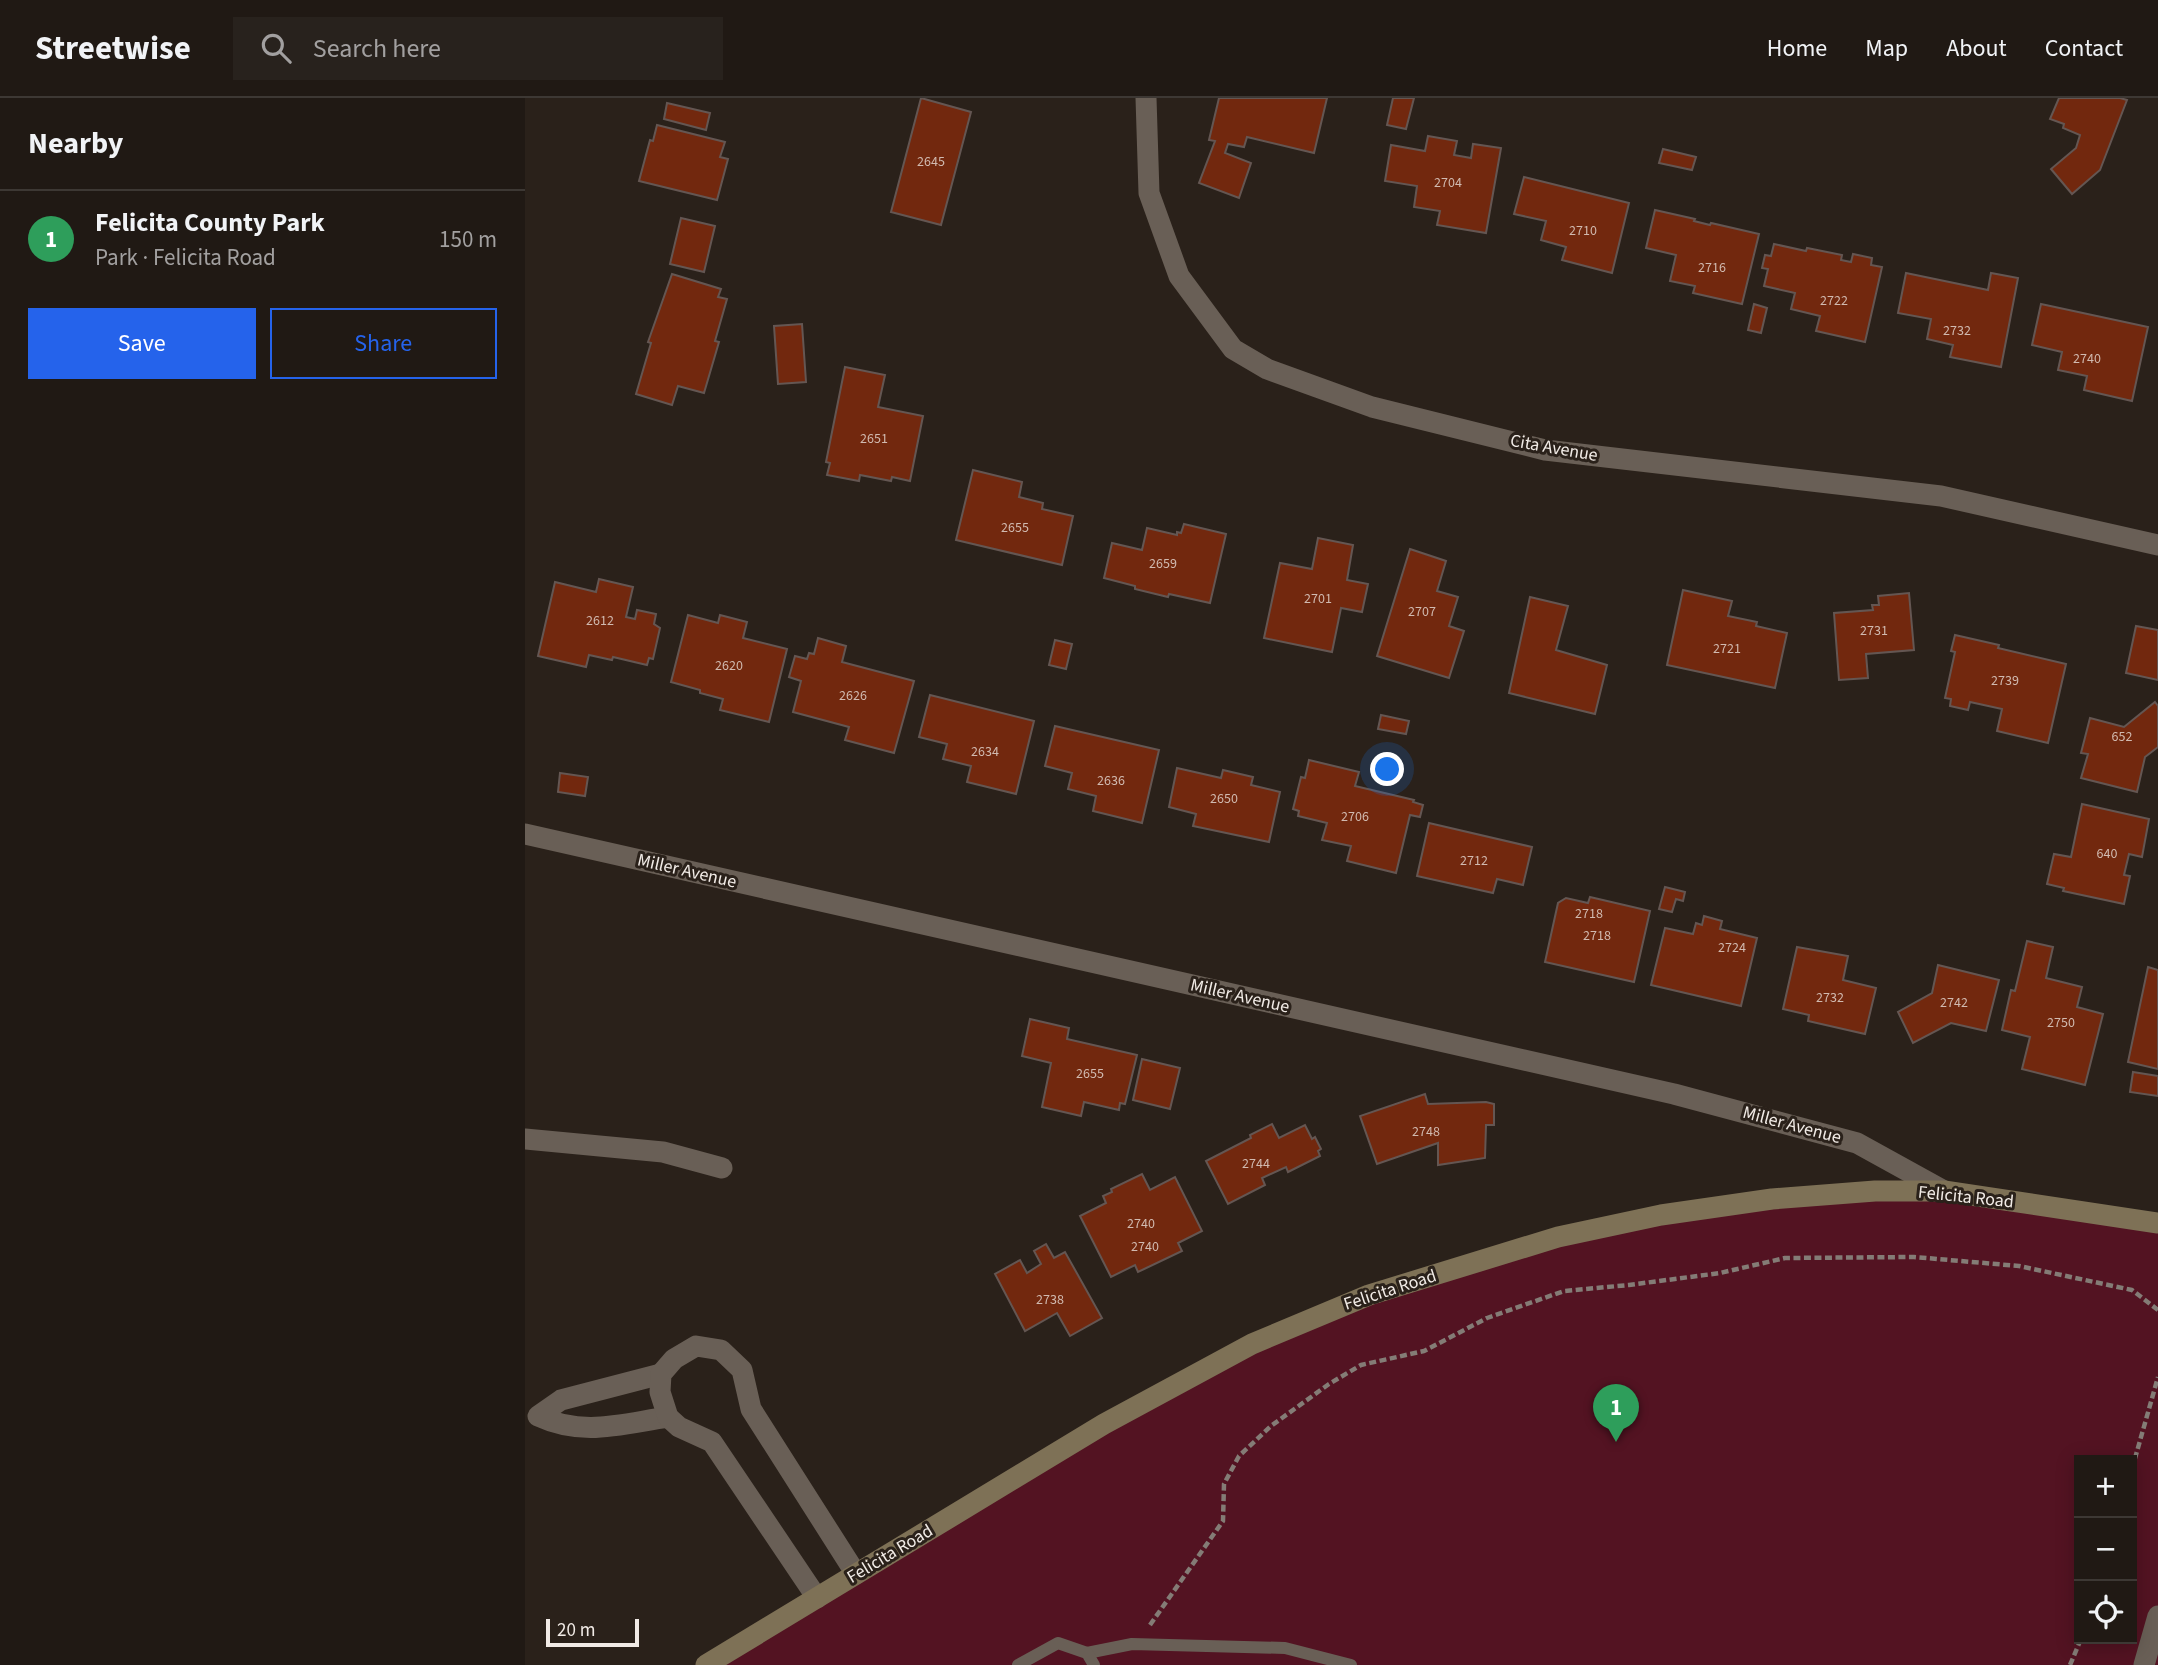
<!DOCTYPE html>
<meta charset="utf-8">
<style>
body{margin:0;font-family:"Source Sans 3",sans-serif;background:#28221d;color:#f1f3f6}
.controls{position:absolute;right:21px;bottom:21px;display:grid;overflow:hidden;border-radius:0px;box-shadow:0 4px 18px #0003}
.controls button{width:63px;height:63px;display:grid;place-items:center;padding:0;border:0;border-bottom:2px solid #3d3834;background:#201914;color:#f1f3f6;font:35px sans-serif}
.scale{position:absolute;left:21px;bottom:18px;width:93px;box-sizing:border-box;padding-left:7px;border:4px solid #f1ebe6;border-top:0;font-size:19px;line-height:24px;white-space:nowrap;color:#f1ebe6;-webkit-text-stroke:5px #2a211a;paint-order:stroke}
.you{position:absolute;left:863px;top:672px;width:24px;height:24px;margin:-18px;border:5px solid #fff;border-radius:50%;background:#1a73e8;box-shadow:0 0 0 10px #1a73e833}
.badge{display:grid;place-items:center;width:46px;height:46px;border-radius:50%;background:#2563eb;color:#fff;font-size:23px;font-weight:700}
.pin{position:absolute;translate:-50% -58px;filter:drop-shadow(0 2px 4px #0008)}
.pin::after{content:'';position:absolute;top:37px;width:24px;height:21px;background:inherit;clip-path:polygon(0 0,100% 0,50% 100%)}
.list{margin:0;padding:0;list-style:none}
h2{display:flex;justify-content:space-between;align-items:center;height:91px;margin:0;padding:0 28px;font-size:30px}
h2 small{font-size:23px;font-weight:400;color:#a2a0a0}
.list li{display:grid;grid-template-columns:46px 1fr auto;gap:21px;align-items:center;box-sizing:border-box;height:98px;padding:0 28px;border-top:2px solid #3d3834}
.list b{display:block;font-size:26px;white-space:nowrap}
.list p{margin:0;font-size:23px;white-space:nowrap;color:#a2a0a0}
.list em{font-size:23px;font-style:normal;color:#a2a0a0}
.actions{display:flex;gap:14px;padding:21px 28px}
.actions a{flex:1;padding:16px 0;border:2px solid #2563eb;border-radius:0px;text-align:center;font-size:24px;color:#2563eb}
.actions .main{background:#2563eb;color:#fff}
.icon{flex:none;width:38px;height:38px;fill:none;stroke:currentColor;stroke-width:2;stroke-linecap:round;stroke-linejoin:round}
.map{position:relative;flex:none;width:1633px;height:1567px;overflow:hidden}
header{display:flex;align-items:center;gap:42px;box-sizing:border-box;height:98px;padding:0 35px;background:#201914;border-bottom:2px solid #3d3834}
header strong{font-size:33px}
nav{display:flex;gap:38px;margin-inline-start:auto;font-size:24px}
.search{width:490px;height:63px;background:#28221d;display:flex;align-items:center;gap:18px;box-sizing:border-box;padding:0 24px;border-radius:0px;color:#a2a0a0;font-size:26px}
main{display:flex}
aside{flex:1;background:#201914}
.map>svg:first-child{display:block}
.green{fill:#531322;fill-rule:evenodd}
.building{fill:#72280e;stroke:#645652;stroke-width:2}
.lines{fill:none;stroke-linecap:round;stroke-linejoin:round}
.path{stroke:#847c76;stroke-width:4.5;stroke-dasharray:7 3.5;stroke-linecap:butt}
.service{stroke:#695f56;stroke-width:12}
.minor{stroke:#695f56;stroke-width:21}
.secondary{stroke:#7e7156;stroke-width:21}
.labels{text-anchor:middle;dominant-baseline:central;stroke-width:6;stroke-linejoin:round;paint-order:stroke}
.number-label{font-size:14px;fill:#d1bab0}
.street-label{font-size:18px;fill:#f1ebe6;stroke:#2a211a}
</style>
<header>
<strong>Streetwise</strong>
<div class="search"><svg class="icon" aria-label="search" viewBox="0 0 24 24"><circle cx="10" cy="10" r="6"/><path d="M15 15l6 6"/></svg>Search here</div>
<nav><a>Home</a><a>Map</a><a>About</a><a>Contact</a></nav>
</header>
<main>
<aside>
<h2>Nearby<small></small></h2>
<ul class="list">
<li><span class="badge" style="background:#2e9e5b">1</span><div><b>Felicita County Park</b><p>Park · Felicita Road</p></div><em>150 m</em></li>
</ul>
<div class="actions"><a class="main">Save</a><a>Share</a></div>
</aside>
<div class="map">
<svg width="1633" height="1567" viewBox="0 0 1633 1567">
<rect width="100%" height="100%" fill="#2a211a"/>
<path class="green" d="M1353,1094L1633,1125V1567H181L727,1246L1033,1139ZM1554,1362H1607V1541H1554Z"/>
<g class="building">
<polygon points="396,0 446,14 416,127 366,114"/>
<polygon points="694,0 802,0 789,55 722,39 719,49 703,46 700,55 726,65 714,100 674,85 690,43 684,42"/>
<polygon points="868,0 889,0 881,31 862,27"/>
<polygon points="1534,0 1595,0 1602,2 1575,72 1547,96 1526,71 1551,50 1555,37 1538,30 1539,26 1525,21"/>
<polygon points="142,5 185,15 181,32 139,21"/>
<polygon points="132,27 200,44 195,59 203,61 192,102 114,83 125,42 128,43"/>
<polygon points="903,38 932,43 929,57 946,60 948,46 976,50 961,135 912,127 915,113 889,109 892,88 860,83 866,47 900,53"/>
<polygon points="1138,51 1171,59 1167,72 1134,65"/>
<polygon points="999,79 1104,105 1087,175 1037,162 1041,149 1016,142 1021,123 989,116"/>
<polygon points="1130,112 1170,121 1169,123 1185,127 1186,125 1234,136 1217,206 1168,195 1170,188 1145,183 1151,157 1121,150"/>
<polygon points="156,120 190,128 179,174 145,166"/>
<polygon points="1249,146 1281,153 1282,150 1317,157 1316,162 1326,164 1328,156 1347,160 1346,167 1357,169 1340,244 1291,233 1295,218 1266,211 1270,195 1239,188 1243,171 1237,170 1240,157 1246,158"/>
<polygon points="1381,175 1463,192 1466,175 1493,180 1476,269 1425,259 1428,247 1402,241 1406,221 1373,215"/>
<polygon points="147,176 196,191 193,199 202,201 190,243 194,244 179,295 153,288 147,307 111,296 126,245 123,244"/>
<polygon points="1229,206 1242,210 1236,235 1223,232"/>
<polygon points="1516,206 1623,229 1607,303 1559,292 1562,278 1533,272 1537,254 1507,247"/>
<polygon points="277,226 281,284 253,286 249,228"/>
<polygon points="320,269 360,277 353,309 398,318 385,383 367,379 366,383 335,377 334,383 302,377 305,365 301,364"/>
<polygon points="448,372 497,384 494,399 518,405 517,411 548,418 537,467 431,442"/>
<polygon points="659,426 701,436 685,505 644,496 643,499 610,491 610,488 579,480 587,445 617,452 622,430 652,437 652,434 656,435"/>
<polygon points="793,440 828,447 822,482 843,486 837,514 816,510 807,554 739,540 755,465 787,471"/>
<polygon points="885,451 921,463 912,493 933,499 924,528 939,533 924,580 852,558"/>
<polygon points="74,481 108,489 101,519 110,521 112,512 131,516 129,526 135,530 128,561 124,560 122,567 88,559 87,562 64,557 61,569 13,558 30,484 71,494"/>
<polygon points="1158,492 1207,503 1203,518 1232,524 1231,528 1262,535 1250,590 1142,567"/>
<polygon points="1384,495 1389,552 1341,556 1343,580 1314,582 1309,515 1348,512 1347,507 1354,507 1353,498"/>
<polygon points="1005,499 1043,508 1031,552 1082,567 1070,616 984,595"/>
<polygon points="163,517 193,525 195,517 222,524 218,540 262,551 244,624 195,612 198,601 175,595 175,592 146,584"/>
<polygon points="1611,528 1633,532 1633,582 1601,575"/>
<polygon points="1430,537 1474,547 1473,550 1541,566 1523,645 1472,633 1477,611 1445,604 1443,612 1425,608 1426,601 1420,600 1430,554 1426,553"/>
<polygon points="293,540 321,548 317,564 389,583 369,655 320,642 324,629 268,614 276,583 264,579 270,558 282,561 284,555 289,556"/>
<polygon points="530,542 547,546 541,571 524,567"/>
<polygon points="405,597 509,623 491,696 442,684 446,668 418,661 422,646 394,639"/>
<polygon points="1630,604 1633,608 1633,649 1620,659 1612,694 1556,680 1563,656 1556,655 1565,620 1599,629"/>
<polygon points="856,617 884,623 881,636 853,631"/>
<polygon points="530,628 634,652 617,725 568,713 571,698 543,691 547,675 520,668"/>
<polygon points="784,662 834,674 830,688 889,702 888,704 898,707 895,719 885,717 871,775 822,763 826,748 797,742 802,725 773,718 774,713 768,711 776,679 780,680"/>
<polygon points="652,670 696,680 698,672 728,679 726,687 755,694 744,744 668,728 671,716 644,709"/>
<polygon points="35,675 63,679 60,698 33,694"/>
<polygon points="1557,706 1624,721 1617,759 1604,756 1599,777 1605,778 1599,806 1538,793 1539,790 1522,786 1529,756 1546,759"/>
<polygon points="904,725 1007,749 998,787 972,781 968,795 892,778"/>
<polygon points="1140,789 1160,794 1158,803 1151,801 1147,814 1134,811"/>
<polygon points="1065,799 1125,813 1109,884 1020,864 1033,805 1041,800 1063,805"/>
<polygon points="1179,818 1197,823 1195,831 1232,840 1216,908 1126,887 1140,830 1168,836 1171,825 1177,827"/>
<polygon points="1502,843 1528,849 1521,880 1557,889 1552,909 1578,916 1560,987 1497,971 1505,939 1477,932 1486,892 1490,893"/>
<polygon points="1272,849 1323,858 1318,882 1351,890 1340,936 1283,923 1284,917 1258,911"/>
<polygon points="1413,867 1474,882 1461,933 1426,925 1388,945 1373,914 1407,895"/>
<polygon points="1623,869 1633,872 1633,971 1603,964"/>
<polygon points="505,921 544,930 542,941 612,957 600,1006 595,1005 594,1012 559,1004 556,1018 517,1009 526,965 497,958"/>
<polygon points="617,961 655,970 645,1011 608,1002"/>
<polygon points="1608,974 1633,978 1633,998 1605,994"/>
<polygon points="900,996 903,1006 961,1004 969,1006 969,1027 961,1027 960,1060 913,1067 913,1045 852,1066 835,1018"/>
<polygon points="747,1026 754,1040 780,1027 787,1041 790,1039 796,1051 793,1053 795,1058 763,1074 761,1069 737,1080 740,1087 703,1106 681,1063 726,1040 725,1037"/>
<polygon points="617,1076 625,1092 650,1079 677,1133 653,1145 657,1153 613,1174 610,1167 586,1179 555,1118 581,1105 578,1098 587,1094 586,1091"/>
<polygon points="521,1146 529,1160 540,1154 577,1220 545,1238 532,1215 500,1233 470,1176 495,1162 502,1175 516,1166 509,1153"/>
</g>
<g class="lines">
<g class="path">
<polyline points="1607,1371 1633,1279"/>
<polyline points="625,1527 698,1423 699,1386 714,1358 746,1328 804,1286 836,1267 899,1253 962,1220 1039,1193 1104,1187 1195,1175 1260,1160 1389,1159 1494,1168 1607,1192 1633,1212"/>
<polyline points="1545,1567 1556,1541"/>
</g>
<g class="service">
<polyline points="562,1555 607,1546 760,1550 826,1567"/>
<polyline points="493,1567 533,1545 562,1555 569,1567"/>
</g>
<g class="minor">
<polyline points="621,0 624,95 654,178 708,251 742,271 847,309 1020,352 1416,398 1633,447"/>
<polyline points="0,736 1149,996 1332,1045 1419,1093"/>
<polyline points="0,1041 138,1054 197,1070"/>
<path d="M136,1276L36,1302L13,1318C58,1339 96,1326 143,1319"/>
<polyline points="292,1500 187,1344 154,1329 143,1319 135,1294 136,1276 149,1261 171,1248 196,1252 217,1272 226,1311 331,1476"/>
<polyline points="1619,1567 1633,1518"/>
</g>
<polyline class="secondary" points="181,1567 579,1326 727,1246 844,1197 1033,1139 1136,1117 1247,1101 1350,1093 1419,1093 1633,1125"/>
</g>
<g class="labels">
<g class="number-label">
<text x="406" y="64">2645</text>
<text x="923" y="85">2704</text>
<text x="1058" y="133">2710</text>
<text x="1187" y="170">2716</text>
<text x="1309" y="203">2722</text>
<text x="1432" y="233">2732</text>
<text x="1562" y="261">2740</text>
<text x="349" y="341">2651</text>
<text x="490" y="430">2655</text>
<text x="638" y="466">2659</text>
<text x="793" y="501">2701</text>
<text x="897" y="514">2707</text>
<text x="75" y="523">2612</text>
<text x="1349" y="533">2731</text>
<text x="1202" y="551">2721</text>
<text x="204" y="568">2620</text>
<text x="1480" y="583">2739</text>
<text x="328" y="598">2626</text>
<text x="1597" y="639">652</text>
<text x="460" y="654">2634</text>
<text x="586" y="683">2636</text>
<text x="699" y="701">2650</text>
<text x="830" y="719">2706</text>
<text x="1582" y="756">640</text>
<text x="949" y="763">2712</text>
<text x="1064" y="816">2718</text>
<text x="1072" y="838">2718</text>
<text x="1207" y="850">2724</text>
<text x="1305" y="900">2732</text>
<text x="1429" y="905">2742</text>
<text x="1536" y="925">2750</text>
<text x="565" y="976">2655</text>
<text x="901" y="1034">2748</text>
<text x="731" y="1066">2744</text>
<text x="616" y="1126">2740</text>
<text x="620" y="1149">2740</text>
<text x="525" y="1202">2738</text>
</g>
<g class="street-label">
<text transform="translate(1029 350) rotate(10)">Cita Avenue</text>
<text transform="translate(162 773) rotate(13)">Miller Avenue</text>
<text transform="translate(715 898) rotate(13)">Miller Avenue</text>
<text transform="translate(1267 1027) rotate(15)">Miller Avenue</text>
<text transform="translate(1441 1099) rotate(6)">Felicita Road</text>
<text transform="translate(865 1192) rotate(-18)">Felicita Road</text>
<text transform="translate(365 1456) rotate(-31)">Felicita Road</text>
</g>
</g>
</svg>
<div class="controls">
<button>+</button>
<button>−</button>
<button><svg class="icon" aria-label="locate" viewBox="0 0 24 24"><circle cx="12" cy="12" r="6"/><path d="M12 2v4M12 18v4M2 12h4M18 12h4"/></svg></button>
</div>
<div class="scale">20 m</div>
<div class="you"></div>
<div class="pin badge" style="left:1091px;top:1344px;background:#2e9e5b">1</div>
</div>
</main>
